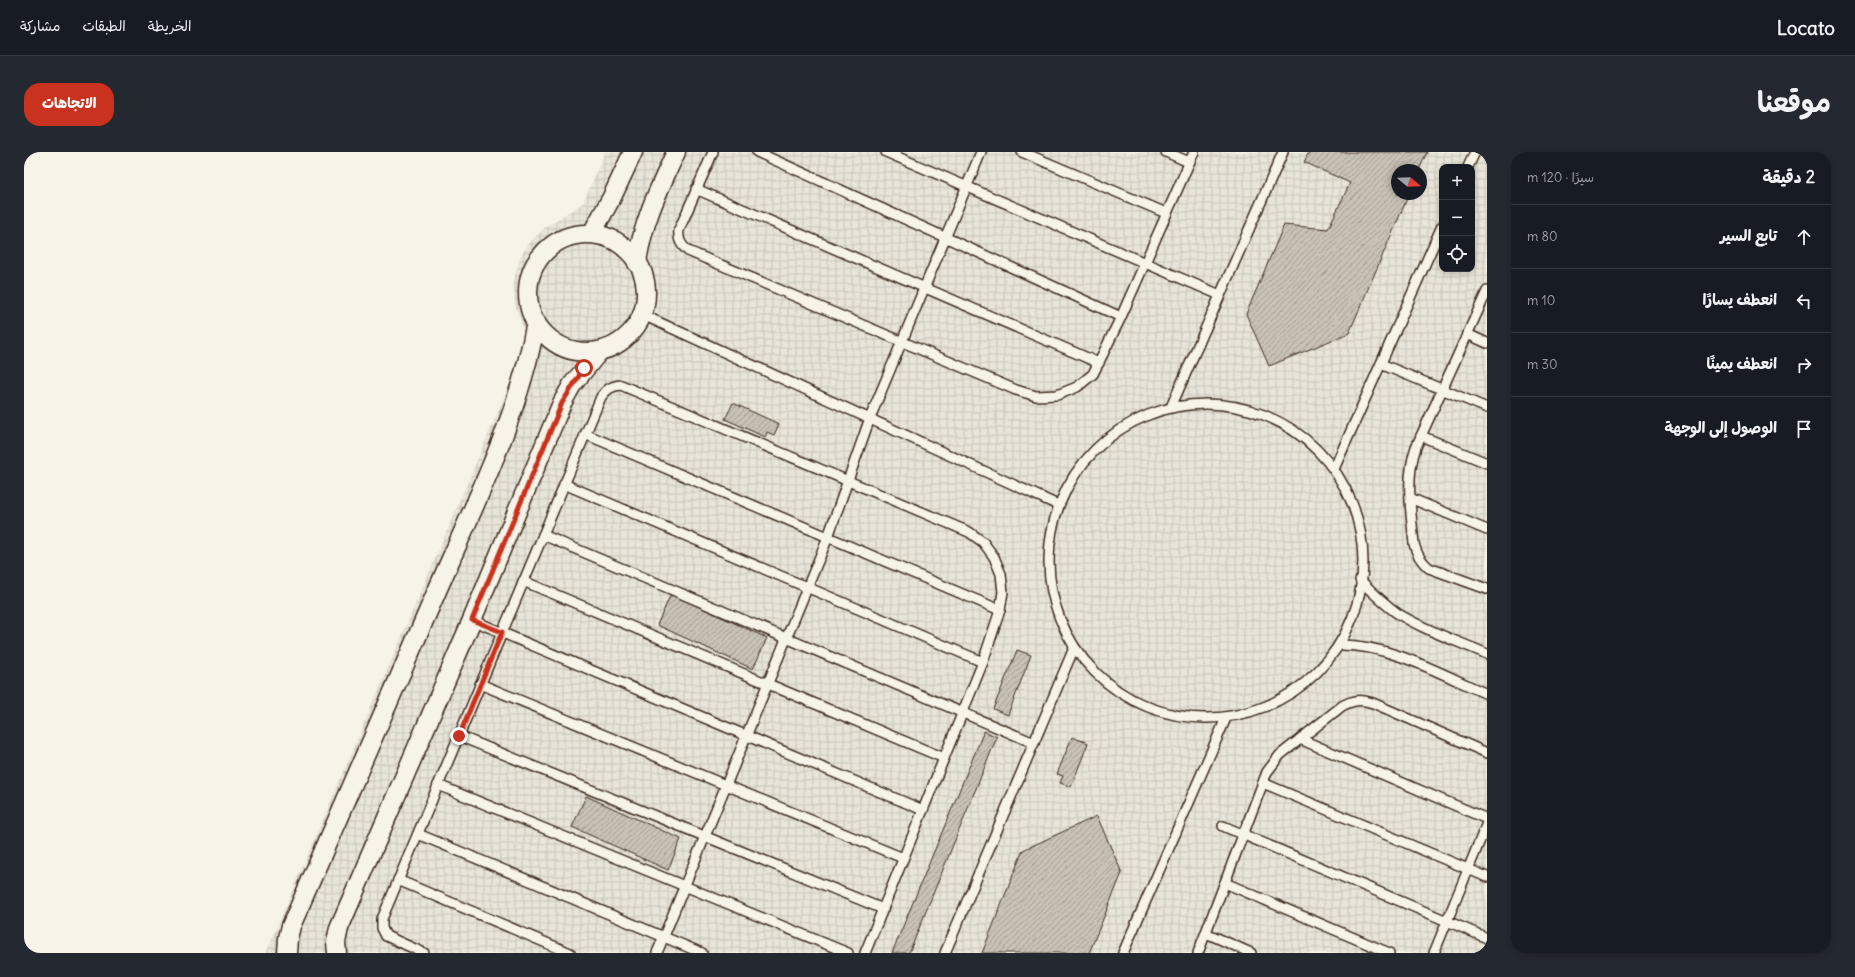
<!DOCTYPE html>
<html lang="ar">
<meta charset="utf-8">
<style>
body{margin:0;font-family:Delius,"Playpen Sans Arabic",sans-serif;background:#242831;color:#f1f3f6;direction:rtl}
.controls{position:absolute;right:12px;top:12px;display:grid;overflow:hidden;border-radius:8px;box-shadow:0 2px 6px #0003}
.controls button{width:36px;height:36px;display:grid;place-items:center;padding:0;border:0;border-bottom:1px solid #363941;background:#171b24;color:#f1f3f6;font:20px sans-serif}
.compass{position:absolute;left:1367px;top:12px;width:36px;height:36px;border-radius:50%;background:#171b24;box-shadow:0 2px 6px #0003;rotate:109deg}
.stop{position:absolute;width:12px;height:12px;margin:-9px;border:3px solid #c8321e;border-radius:50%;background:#fff}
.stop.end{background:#c8321e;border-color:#fff;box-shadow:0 1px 4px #0008}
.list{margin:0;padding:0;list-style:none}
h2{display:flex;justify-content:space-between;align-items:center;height:52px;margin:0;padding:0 16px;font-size:17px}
h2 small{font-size:13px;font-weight:400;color:#9ea1a6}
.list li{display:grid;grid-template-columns:26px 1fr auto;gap:12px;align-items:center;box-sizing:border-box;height:64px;padding:0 16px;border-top:1px solid #363941}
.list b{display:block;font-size:15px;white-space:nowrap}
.list em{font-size:13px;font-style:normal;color:#9ea1a6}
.icon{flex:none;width:22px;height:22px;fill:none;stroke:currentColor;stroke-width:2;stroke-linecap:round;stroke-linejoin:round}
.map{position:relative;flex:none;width:1463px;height:801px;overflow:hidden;direction:ltr;border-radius:16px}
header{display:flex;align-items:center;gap:24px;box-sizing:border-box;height:56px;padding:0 20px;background:#171b24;border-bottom:1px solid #363941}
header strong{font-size:19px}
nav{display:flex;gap:22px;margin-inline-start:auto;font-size:14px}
.intro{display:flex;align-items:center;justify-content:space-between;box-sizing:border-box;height:96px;padding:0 24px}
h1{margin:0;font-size:28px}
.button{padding:10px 18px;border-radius:16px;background:#c8321e;color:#fff;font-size:14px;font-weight:700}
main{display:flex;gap:24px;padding:0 24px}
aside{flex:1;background:#171b24;border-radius:16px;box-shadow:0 2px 6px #0003}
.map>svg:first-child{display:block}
.industrial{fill:url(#industrial-grid);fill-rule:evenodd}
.building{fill:url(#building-hatch);stroke:#3b2a1e}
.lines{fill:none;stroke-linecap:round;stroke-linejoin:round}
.service-casing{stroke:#3b2a1e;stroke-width:12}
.minor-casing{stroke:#3b2a1e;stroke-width:21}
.service{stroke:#f7f3e8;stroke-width:9}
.minor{stroke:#f7f3e8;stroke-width:18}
.route{stroke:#c8321e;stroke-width:5}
</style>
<header>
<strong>Locato</strong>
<nav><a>الخريطة</a><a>الطبقات</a><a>مشاركة</a></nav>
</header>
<div class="intro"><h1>موقعنا</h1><a class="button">الاتجاهات</a></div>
<main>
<aside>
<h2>2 دقيقة<small>سيرًا · 120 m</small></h2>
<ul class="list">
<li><svg class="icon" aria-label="ahead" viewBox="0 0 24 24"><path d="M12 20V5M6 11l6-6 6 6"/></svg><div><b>تابع السير</b></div><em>80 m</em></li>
<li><svg class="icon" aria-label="left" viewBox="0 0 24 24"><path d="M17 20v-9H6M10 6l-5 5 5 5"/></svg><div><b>انعطف يسارًا</b></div><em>10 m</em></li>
<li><svg class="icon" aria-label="right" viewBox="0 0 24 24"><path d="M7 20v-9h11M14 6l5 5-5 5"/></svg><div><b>انعطف يمينًا</b></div><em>30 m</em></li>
<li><svg class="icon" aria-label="arrive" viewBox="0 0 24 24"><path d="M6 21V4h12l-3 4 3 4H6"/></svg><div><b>الوصول إلى الوجهة</b></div></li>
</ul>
</aside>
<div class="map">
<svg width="1463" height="801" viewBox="0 0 1463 801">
<defs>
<pattern id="industrial-grid" width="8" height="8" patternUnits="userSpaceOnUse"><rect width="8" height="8" fill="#e9e4d9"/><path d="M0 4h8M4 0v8" fill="none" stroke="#c9c4ba"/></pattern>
<pattern id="building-hatch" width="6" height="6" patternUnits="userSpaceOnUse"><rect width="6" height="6" fill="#c8c1b6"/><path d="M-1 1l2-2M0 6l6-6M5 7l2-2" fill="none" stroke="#a49d93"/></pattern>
</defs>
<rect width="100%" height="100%" fill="#f7f3e8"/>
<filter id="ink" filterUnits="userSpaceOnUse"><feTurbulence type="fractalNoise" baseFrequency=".025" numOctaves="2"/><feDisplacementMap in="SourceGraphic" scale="8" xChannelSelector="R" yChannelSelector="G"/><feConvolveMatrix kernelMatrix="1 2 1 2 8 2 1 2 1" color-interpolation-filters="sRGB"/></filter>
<g filter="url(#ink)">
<path class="industrial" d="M581,0H1463V801H242L496,208L501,193L500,179L492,156L489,134L495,108L502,95L520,76L559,51ZM1418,15H1448V117H1418ZM1373,18H1397V42H1373Z"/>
<g class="building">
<polygon points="1285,0 1403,0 1395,18 1373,18 1373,42 1385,42 1325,181 1245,214 1222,162 1260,73 1304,77 1326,31 1280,10"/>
<polygon points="709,251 755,272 750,283 743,280 741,285 701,267"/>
<polygon points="647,442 743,486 729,517 633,473"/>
<polygon points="993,498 1007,503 984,563 969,557"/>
<polygon points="960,579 973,585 885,801 868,801"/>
<polygon points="1048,585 1064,591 1047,635 1036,631 1039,624 1033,622"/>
<polygon points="562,644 657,687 644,718 548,675"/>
<polygon points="1073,664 1098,721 1065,801 958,801 999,698"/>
</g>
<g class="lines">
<defs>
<g id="service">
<path d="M689,0L655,78C654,87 656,92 664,99L992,238L1012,244L1033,243L1053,235L1069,222L1097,165L1170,0"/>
<polyline points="733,0 1097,165"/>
<polyline points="862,0 1196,143"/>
<polyline points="998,0 1142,61"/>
<polyline points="1142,0 1165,10"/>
<polyline points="1444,15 1451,0"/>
<polyline points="672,37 1075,211"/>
<path d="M1463,139L1392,295C1381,327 1387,359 1390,392C1393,403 1397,409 1405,416L1463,437"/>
<polyline points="619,163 1034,353"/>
<polyline points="1443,182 1463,191"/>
<polyline points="1357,212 1463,256"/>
<circle cx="1182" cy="409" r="157"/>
<polyline points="1147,255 1259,0"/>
<polyline points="561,282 976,458"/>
<polyline points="1397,284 1463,311"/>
<polyline points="1310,317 1418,74"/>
<polyline points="540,332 959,510"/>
<polyline points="1386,346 1463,378"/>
<polyline points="519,383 1010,591"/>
<path d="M1336,428C1348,440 1359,451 1373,461C1400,478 1433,489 1463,502"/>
<polyline points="499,429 920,606"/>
<polyline points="448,468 899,658"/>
<path d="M1315,493C1365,492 1417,522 1463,542"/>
<polyline points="456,532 879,706"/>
<polyline points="435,584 859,757"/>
<polyline points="1276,587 1463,667"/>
<polyline points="1239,631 1463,725"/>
<polyline points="414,633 824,801"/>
<polyline points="1199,674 1463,786"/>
<polyline points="394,682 678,801"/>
<polyline points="374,728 546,801"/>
<polyline points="1201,731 1365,801"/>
<polyline points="1182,781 1227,801"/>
<path d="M400,801L362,784L358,776V767L577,245C583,237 587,234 597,233L945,380L959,390L970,405L977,422L979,440L976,458L959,510L841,801"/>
<polyline points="633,801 804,385 846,266 957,0"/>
<polyline points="921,801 1050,496"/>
<polyline points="1099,801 1202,566"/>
<path d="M1174,801L1243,620L1256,603L1318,554C1329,548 1336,547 1349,551L1463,601"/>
<polyline points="1410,801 1463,671"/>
</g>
<g id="minor">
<polyline points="568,81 588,45 609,0"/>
<circle cx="563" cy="141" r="59"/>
<path d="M613,111C618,71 635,37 652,0"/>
<path d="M263,801L264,786L267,774C318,658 369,542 419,425C455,343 496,259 512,170"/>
<polyline points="313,801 312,790 315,776 448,468 538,251 548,233 574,201"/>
</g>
</defs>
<use href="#service" class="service-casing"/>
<use href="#minor" class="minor-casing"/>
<use href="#service" class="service"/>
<use href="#minor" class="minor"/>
</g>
</g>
<g class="lines" filter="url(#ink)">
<polyline class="route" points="435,584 478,480 448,468 538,251 560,216"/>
</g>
</svg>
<div class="controls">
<button>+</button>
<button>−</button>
<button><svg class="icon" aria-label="locate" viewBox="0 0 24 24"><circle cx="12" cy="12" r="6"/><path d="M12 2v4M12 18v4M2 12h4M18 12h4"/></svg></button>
</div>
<svg class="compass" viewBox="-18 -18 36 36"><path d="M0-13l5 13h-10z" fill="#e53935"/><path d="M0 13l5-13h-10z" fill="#9ea1a6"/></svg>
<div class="stop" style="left:560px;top:216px"></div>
<div class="stop end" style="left:435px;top:584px"></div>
</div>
</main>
